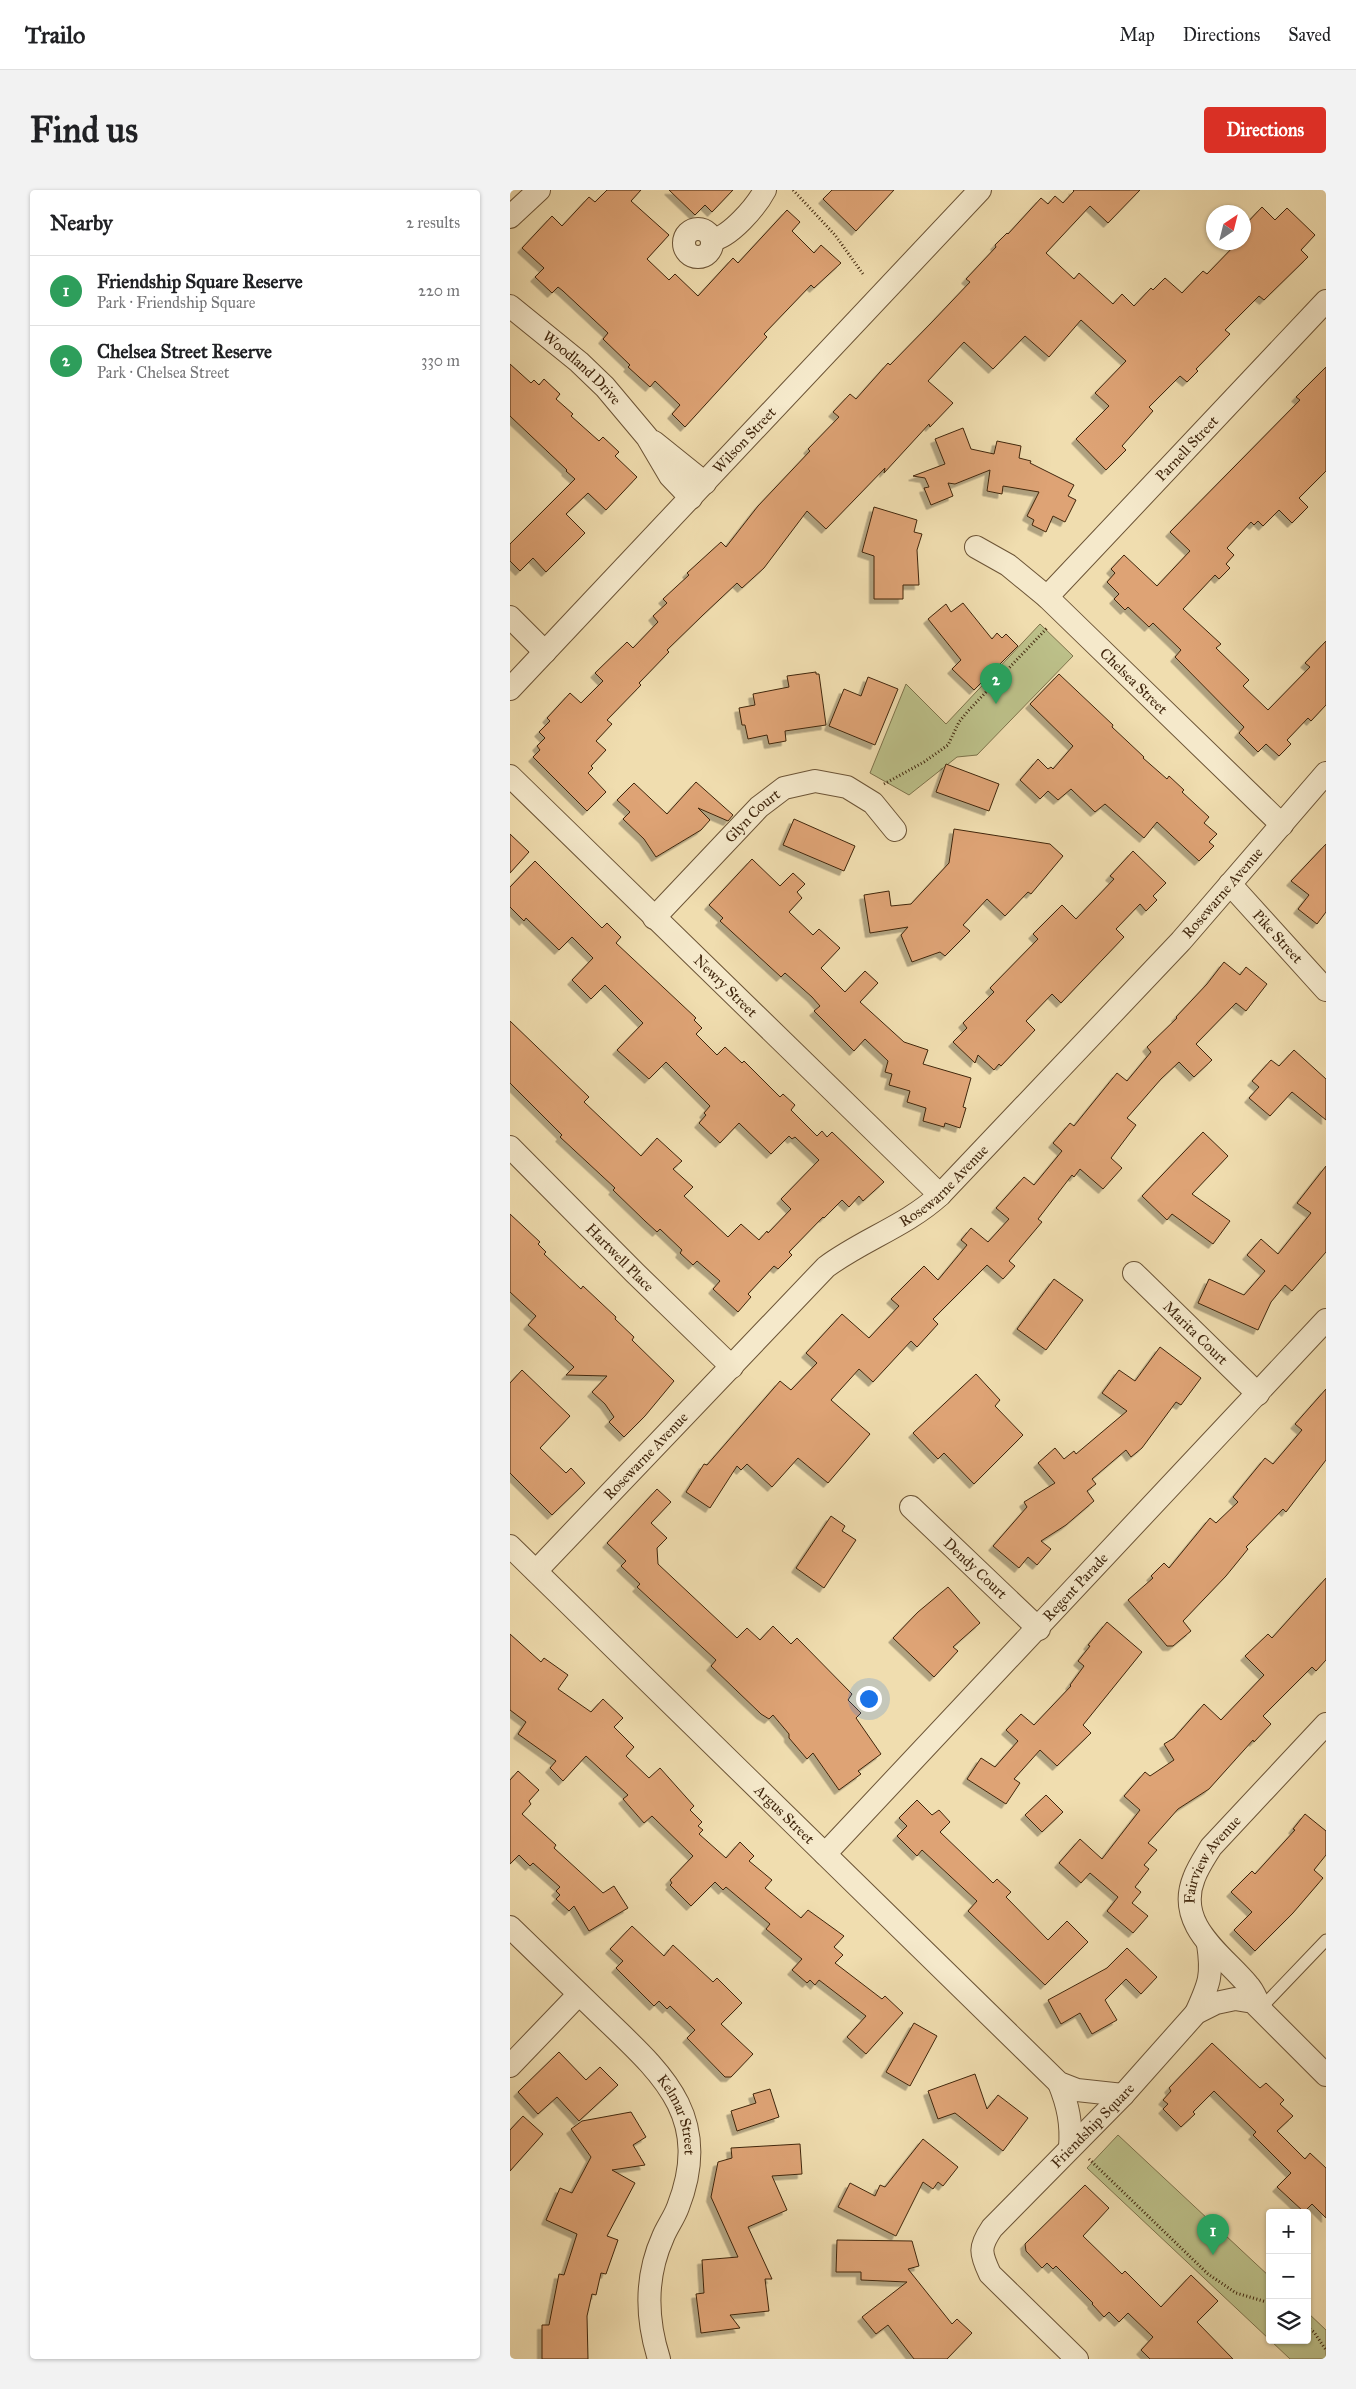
<!DOCTYPE html>
<meta charset="utf-8">
<style>
body{margin:0;font-family:"IM FELL Great Primer",serif;background:#f2f2f2;color:#202124}
.controls{position:absolute;right:15px;bottom:15px;display:grid;overflow:hidden;border-radius:5px;box-shadow:0 1px 4px #0004}
.controls button{width:45px;height:45px;display:grid;place-items:center;padding:0;border:0;border-bottom:1px solid #e0e0e0;background:#fff;color:#202124;font:25px sans-serif}
.compass{position:absolute;left:696px;top:15px;width:45px;height:45px;border-radius:50%;background:#fff;box-shadow:0 1px 4px #0004;rotate:35deg}
.you{position:absolute;left:358px;top:1508px;width:18px;height:18px;margin:-12px;border:4px solid #fff;border-radius:50%;background:#1a73e8;box-shadow:0 0 0 8px #1a73e833}
.badge{display:grid;place-items:center;width:32px;height:32px;border-radius:50%;background:#d93025;color:#fff;font-size:16px;font-weight:700}
.pin{position:absolute;translate:-50% -41px;filter:drop-shadow(0 1px 2px #0008)}
.pin::after{content:'';position:absolute;top:26px;width:18px;height:15px;background:inherit;clip-path:polygon(0 0,100% 0,50% 100%)}
.list{margin:0;padding:0;list-style:none}
h2{display:flex;justify-content:space-between;align-items:center;height:65px;margin:0;padding:0 20px;font-size:21px}
h2 small{font-size:16px;font-weight:400;color:#757577}
.list li{display:grid;grid-template-columns:32px 1fr auto;gap:15px;align-items:center;box-sizing:border-box;height:70px;padding:0 20px;border-top:1px solid #e0e0e0}
.list b{display:block;font-size:19px;white-space:nowrap}
.list p{margin:0;font-size:16px;white-space:nowrap;color:#757577}
.list em{font-size:16px;font-style:normal;color:#757577}
.icon{flex:none;width:28px;height:28px;fill:none;stroke:currentColor;stroke-width:2;stroke-linecap:round;stroke-linejoin:round}
.map{position:relative;flex:none;width:816px;height:2169px;overflow:hidden;border-radius:5px}
header{display:flex;align-items:center;gap:30px;box-sizing:border-box;height:70px;padding:0 25px;background:#fff;border-bottom:1px solid #e0e0e0}
header strong{font-size:24px}
nav{display:flex;gap:28px;margin-inline-start:auto;font-size:18px}
.intro{display:flex;align-items:center;justify-content:space-between;box-sizing:border-box;height:120px;padding:0 30px}
h1{margin:0;font-size:35px}
.button{padding:12px 22px;border-radius:5px;background:#d93025;color:#fff;font-size:18px;font-weight:700}
main{display:flex;gap:30px;padding:0 30px}
aside{flex:1;background:#fff;border-radius:5px;box-shadow:0 1px 4px #0004}
.map>svg:first-child{display:block}
.green{fill:#bcc089;stroke:#7e734b}
.building{fill:#dea374;stroke:#40260d;filter:url(#shadow)}
.lines{fill:none;stroke-linecap:round;stroke-linejoin:round}
.service-casing{stroke:#6c5436;stroke-width:13}
.minor-casing{stroke:#6c5436;stroke-width:24}
.path{stroke:#40260d;stroke-width:3;stroke-dasharray:1 2.5;stroke-linecap:butt}
.service{stroke:#f5e9cb;stroke-width:11}
.minor{stroke:#f5e9cb;stroke-width:22}
.labels{text-anchor:middle;dominant-baseline:central;stroke-width:4;stroke-linejoin:round;paint-order:stroke}
.street-label{font-size:15px;fill:#40260d;stroke:#f5e9cb}
</style>
<header>
<strong>Trailo</strong>
<nav><a>Map</a><a>Directions</a><a>Saved</a></nav>
</header>
<div class="intro"><h1>Find us</h1><a class="button">Directions</a></div>
<main>
<aside>
<h2>Nearby<small>2 results</small></h2>
<ul class="list">
<li><span class="badge" style="background:#2e9e5b">1</span><div><b>Friendship Square Reserve</b><p>Park · Friendship Square</p></div><em>220 m</em></li>
<li><span class="badge" style="background:#2e9e5b">2</span><div><b>Chelsea Street Reserve</b><p>Park · Chelsea Street</p></div><em>330 m</em></li>
</ul>
</aside>
<div class="map">
<svg width="816" height="2169" viewBox="0 0 816 2169">
<defs>
<filter id="shadow"><feDropShadow dx="-4.5" dy="4.5" stdDeviation="0" flood-color="#0004"/></filter>
</defs>
<rect width="100%" height="100%" fill="#f0ddaf"/>
<filter id="stains"><feTurbulence type="fractalNoise" baseFrequency=".004" numOctaves="4"/><feColorMatrix values="0 0 0 0 .2 0 0 0 0 .09 0 0 0 0 .02 0 0 0 .5 -.17"/></filter>
<radialGradient id="worn" r=".72"><stop offset=".6" stop-color="#630" stop-opacity="0"/><stop offset="1" stop-color="#630" stop-opacity=".3"/></radialGradient>
<g class="green">
<polygon points="530,434 563,466 467,565 447,567 399,605 360,583 396,494 436,534"/>
<polygon points="608,1945 760,2087 760,2150 577,1978"/>
<polygon points="797,2122 816,2140 816,2169 780,2169 760,2150 797,2150"/>
</g>
<g class="building">
<polygon points="97,0 131,0 121,11 159,45 137,69 159,90 165,84 188,106 223,68 228,73 277,20 290,32 282,41 304,63 311,55 331,73 304,98 301,95 254,144 257,147 175,237 162,224 170,215 145,191 140,197 118,177 120,175 93,149 98,143 53,101 48,97 42,103 25,87 34,78 12,58 42,26 52,36 79,7 85,12"/>
<polygon points="159,0 223,0 202,22 195,15 185,25"/>
<polygon points="322,0 384,0 346,41 313,9"/>
<polygon points="563,0 630,0 598,33 580,16 536,63 564,89 569,83 603,114 612,104 624,116 641,98 643,100 655,88 672,103 693,81 697,84 728,52 734,52 734,36 752,17 765,30 777,18 805,45 791,60 798,67 754,110 749,106 715,140 720,144 686,179 688,181 677,192 670,186 639,217 643,221 612,256 616,260 596,280 566,249 599,216 585,203 616,171 571,130 539,167 515,146 483,179 454,152 418,191 443,213 420,237 419,234 374,283 375,278 316,339 297,321 254,378 232,398 227,393 193,425 157,460 159,462 129,493 131,495 97,530 102,534 86,551 96,560 81,576 83,578 78,583 96,602 77,621 23,567 30,560 27,556 35,548 29,542 40,531 37,528 60,503 71,513 93,491 85,483 117,452 123,458 148,432 143,426 157,413 153,409 179,385 177,383 211,352 216,357 248,316 300,261 298,259 329,227 323,222 340,204 346,209 378,173 380,175 422,132 460,92 456,89 486,57 485,55 497,43 498,44 531,8 538,14 545,6 553,13 564,1"/>
<polygon points="0,174 21,193 24,190 29,195 34,189 50,204 46,209 63,224 61,226 89,251 93,247 109,262 105,266 127,287 96,320 78,303 56,324 75,343 36,382 23,368 10,381 0,371 0,354 65,289 56,281 57,280 0,226"/>
<polygon points="816,177 816,281 789,308 798,317 782,333 769,320 753,336 748,331 744,335 741,332 717,358 724,365 716,374 720,378 709,389 705,385 673,419 711,454 706,458 739,490 733,496 758,520 800,477 795,473 816,451 816,515 801,531 798,528 777,550 781,554 769,566 756,554 748,562 729,543 734,537 665,467 671,460 643,433 639,437 618,417 615,420 604,409 609,404 597,392 605,383 601,379 614,365 647,396 680,361 660,342 790,210 786,207"/>
<polygon points="453,238 461,259 484,264 487,251 511,256 509,268 521,271 520,273 564,295 558,306 566,310 555,332 543,326 536,342 522,335 524,330 517,326 529,302 493,296 492,304 477,301 480,280 445,294 438,293 443,306 421,315 414,298 419,297 415,288 403,286 435,274 425,249"/>
<polygon points="364,317 407,330 404,342 412,344 407,360 409,395 393,395 393,409 364,409 364,366 352,362"/>
<polygon points="453,413 482,449 487,443 492,448 496,444 508,456 464,500 442,479 451,470 418,429 436,414 441,422"/>
<polygon points="306,482 306,484 309,484 316,535 275,541 276,551 259,554 257,545 238,549 235,535 232,535 229,518 245,515 243,504 279,497 277,486"/>
<polygon points="549,484 603,535 602,537 634,567 633,568 657,589 659,586 674,600 672,602 699,627 694,633 707,644 699,652 704,656 689,671 647,632 634,648 595,614 585,622 561,599 548,610 538,601 530,609 510,590 528,569 538,579 541,577 543,579 563,556 520,514"/>
<polygon points="358,487 388,499 365,555 319,536 334,499 351,506"/>
<polygon points="436,574 489,594 479,621 426,602"/>
<polygon points="186,592 223,625 218,631 188,618 200,630 191,640 146,667 134,649 113,629 120,622 107,610 124,593 157,624"/>
<polygon points="284,629 345,656 334,681 273,655"/>
<polygon points="444,639 540,654 553,666 521,704 518,702 495,726 477,709 453,735 460,741 435,766 430,762 402,772 391,745 398,737 360,743 354,705 379,701 381,716 401,714 439,673"/>
<polygon points="0,644 19,662 0,683"/>
<polygon points="816,654 816,722 807,734 788,719 799,705 781,691"/>
<polygon points="623,661 656,693 643,706 647,710 636,721 630,714 606,739 614,747 551,813 542,804 516,831 525,840 491,876 489,874 484,880 468,865 465,873 443,852 457,838 453,833 484,802 480,798 528,749 523,744 552,715 566,729 604,689 600,686"/>
<polygon points="242,669 270,696 283,683 295,694 287,702 292,708 279,722 303,745 309,739 330,758 311,778 335,802 355,781 368,793 350,812 394,852 418,860 413,874 461,888 453,917 456,918 450,938 435,933 434,937 413,931 416,918 397,912 400,901 379,895 382,884 375,882 378,871 355,849 344,861 304,821 310,816 302,807 275,783 271,787 210,731 213,728 199,715"/>
<polygon points="25,671 92,738 97,733 111,747 106,753 186,828 184,830 192,838 186,844 207,865 215,857 232,873 234,871 270,907 273,904 285,915 281,920 307,946 312,941 317,947 322,942 374,992 353,1011 349,1006 339,1017 332,1010 314,1028 313,1027 279,1062 282,1065 268,1079 264,1076 238,1104 241,1107 228,1122 203,1099 210,1091 187,1071 183,1075 170,1063 172,1060 150,1039 147,1042 135,1031 103,1000 105,998 50,947 52,945 0,893 0,831 79,907 74,912 131,966 147,948 172,971 163,979 183,997 174,1006 218,1047 231,1034 249,1050 257,1041 258,1043 281,1019 271,1009 309,970 285,947 282,949 279,946 261,964 229,933 210,953 189,933 196,925 194,923 200,916 156,872 139,889 107,860 133,833 95,795 81,809 62,790 83,768 62,747 49,760 16,728 14,731 0,717 0,697"/>
<polygon points="714,772 730,785 736,777 757,794 736,821 726,813 686,854 702,870 684,887 669,872 651,889 617,928 626,935 601,968 612,978 593,999 570,979 564,987 562,985 528,1029 532,1032 499,1071 505,1076 493,1089 477,1075 423,1129 428,1134 407,1157 401,1151 363,1192 349,1179 321,1210 360,1244 318,1293 288,1268 262,1297 237,1274 231,1280 227,1276 200,1318 176,1302 194,1274 197,1275 270,1191 281,1200 307,1173 296,1163 332,1124 359,1148 389,1116 381,1109 414,1076 428,1090 457,1055 451,1050 461,1038 478,1052 499,1029 486,1018 514,987 524,995 552,961 543,953 560,933 564,936 607,883 617,891 641,862 637,857 667,828 666,827 697,794"/>
<polygon points="784,860 816,889 816,930 782,902 760,926 739,908 749,897 742,891 761,870 769,876"/>
<polygon points="693,942 718,966 682,1004 720,1031 703,1054 662,1024 657,1030 632,1006"/>
<polygon points="816,976 816,1062 782,1101 775,1095 761,1112 748,1140 688,1113 699,1089 734,1105 755,1081 737,1065 751,1049 768,1064 801,1023 787,1013"/>
<polygon points="0,1024 30,1052 28,1054 36,1062 34,1064 71,1099 73,1096 106,1127 105,1129 124,1147 122,1150 164,1191 135,1226 114,1247 99,1232 104,1227 95,1214 82,1202 97,1186 56,1185 64,1177 18,1135 26,1126 0,1102"/>
<polygon points="544,1089 573,1110 536,1160 507,1139"/>
<polygon points="650,1157 691,1188 671,1215 666,1212 632,1258 621,1267 616,1260 582,1289 586,1294 577,1301 584,1311 556,1335 531,1351 541,1359 527,1375 518,1367 509,1378 483,1356 517,1317 514,1312 545,1293 528,1273 545,1258 554,1269 564,1261 566,1264 617,1221 592,1203 609,1180 625,1191"/>
<polygon points="12,1180 60,1226 30,1258 56,1283 61,1278 75,1293 42,1325 0,1283 0,1193"/>
<polygon points="466,1184 490,1210 485,1216 513,1245 464,1294 434,1263 428,1269 403,1243"/>
<polygon points="816,1199 816,1270 776,1322 773,1319 736,1357 738,1359 716,1386 673,1431 681,1441 663,1456 657,1456 618,1410 643,1388 641,1386 654,1373 659,1378 700,1328 706,1333 728,1312 723,1307 755,1268 763,1274 792,1240 785,1234"/>
<polygon points="147,1299 161,1312 141,1333 157,1348 147,1358 148,1374 227,1448 237,1438 250,1450 263,1436 281,1454 287,1448 342,1504 338,1510 351,1523 346,1528 371,1564 348,1581 351,1584 329,1600 303,1563 297,1569 279,1548 279,1544 263,1525 259,1529 251,1524 201,1476 206,1470 127,1397 130,1394 111,1376 116,1371 97,1353"/>
<polygon points="321,1326 335,1336 332,1341 346,1350 314,1398 286,1378"/>
<polygon points="816,1388 816,1470 806,1481 802,1477 753,1526 761,1534 744,1552 743,1550 699,1599 668,1619 638,1653 647,1660 634,1675 639,1679 625,1697 631,1702 622,1713 638,1726 623,1743 597,1721 608,1707 580,1683 571,1693 549,1673 570,1649 592,1669 630,1620 614,1606 635,1582 640,1586 664,1570 654,1554 664,1548 694,1514 711,1530 754,1485 735,1466 758,1444 762,1448"/>
<polygon points="438,1397 470,1433 443,1457 448,1461 424,1487 383,1448 408,1422"/>
<polygon points="597,1432 632,1462 573,1535 581,1543 547,1576 530,1560 504,1589 510,1593 496,1614 457,1589 471,1568 485,1577 508,1551 496,1540 511,1524 524,1535 561,1496 560,1495 574,1476 568,1471 580,1456 578,1455"/>
<polygon points="0,1444 31,1472 34,1468 58,1485 48,1499 81,1522 93,1509 113,1528 104,1537 124,1557 116,1566 139,1588 150,1578 184,1616 180,1620 192,1632 188,1636 193,1640 189,1644 216,1668 230,1652 244,1666 239,1671 262,1690 255,1698 291,1728 298,1720 334,1746 324,1757 333,1765 325,1773 372,1809 375,1806 393,1823 356,1864 337,1847 356,1826 309,1790 305,1795 300,1790 297,1793 282,1780 292,1769 256,1739 260,1734 216,1697 213,1700 205,1692 181,1716 160,1695 162,1693 160,1690 183,1666 142,1626 134,1633 113,1609 118,1605 76,1566 53,1591 40,1578 46,1571 8,1544 16,1532 0,1520"/>
<polygon points="8,1581 29,1600 19,1611 21,1614 12,1624 46,1655 44,1658 93,1703 104,1696 118,1718 79,1741 64,1716 59,1721 46,1709 50,1705 46,1701 50,1697 23,1673 20,1676 9,1665 0,1674 0,1590"/>
<polygon points="536,1605 553,1622 532,1642 515,1625"/>
<polygon points="407,1610 422,1625 429,1620 440,1632 430,1642 483,1693 487,1689 501,1702 496,1707 538,1750 557,1731 578,1752 535,1795 458,1721 467,1711 412,1660 407,1666 387,1646 397,1636 389,1628"/>
<polygon points="795,1624 816,1641 816,1665 804,1680 813,1688 783,1723 745,1761 724,1740 742,1722 721,1702 742,1681 745,1684 785,1640 783,1639"/>
<polygon points="122,1736 154,1766 163,1755 203,1792 207,1788 232,1813 211,1834 243,1864 221,1887 215,1887 177,1848 185,1840 160,1816 157,1819 149,1811 144,1816 106,1778 113,1771 100,1759"/>
<polygon points="617,1758 647,1787 631,1804 616,1789 595,1810 607,1830 582,1844 570,1823 551,1834 538,1810 597,1778"/>
<polygon points="404,1833 427,1846 400,1896 376,1882"/>
<polygon points="702,1853 750,1898 756,1893 774,1910 770,1914 783,1926 767,1941 795,1969 800,1963 816,1978 816,2028 802,2014 794,2022 767,1997 781,1983 743,1945 746,1942 704,1901 683,1922 685,1924 671,1937 653,1919 658,1914 653,1910 661,1901 659,1898"/>
<polygon points="49,1862 76,1890 90,1877 108,1895 69,1931 47,1907 28,1924 8,1902"/>
<polygon points="465,1884 477,1919 488,1905 518,1928 493,1961 445,1923 428,1929 418,1901"/>
<polygon points="260,1899 269,1927 227,1941 221,1921 246,1913 243,1904"/>
<polygon points="121,1922 136,1947 123,1955 135,1975 102,1980 125,1993 97,2046 108,2050 96,2084 91,2083 86,2105 82,2104 77,2126 78,2169 32,2169 32,2135 39,2135 49,2084 54,2085 67,2044 36,2030 50,1998 62,2003 81,1967 61,1939 72,1931"/>
<polygon points="13,1926 33,1944 0,1981 0,1940"/>
<polygon points="413,1949 448,1977 433,1996 428,1992 423,1999 413,1992 386,2046 328,2017 340,1993 365,2006 370,1995 375,1997"/>
<polygon points="290,1954 292,1984 262,1986 277,2020 238,2037 262,2089 255,2089 259,2121 220,2125 230,2138 191,2143 186,2104 194,2103 192,2070 228,2067 201,2007 208,1972 222,1968 221,1958"/>
<polygon points="575,1995 599,2018 573,2046 612,2084 615,2081 651,2117 681,2085 708,2111 687,2132 723,2169 640,2169 631,2160 643,2147 618,2123 609,2132 599,2122 594,2127 582,2114 583,2113 546,2076 543,2079 537,2073 532,2078 516,2061 515,2054"/>
<polygon points="327,2050 402,2051 409,2076 398,2079 442,2134 447,2129 462,2143 437,2169 404,2169 378,2135 366,2144 352,2127 397,2092 351,2090 351,2082 326,2082"/>
</g>
<g class="lines">
<defs>
<polyline id="service" points="751,1818 816,1750"/>
<g id="minor">
<polyline points="0,27 29,0"/>
<circle cx="188" cy="53" r="14"/>
<path d="M202,50C220,47 246,17 255,0"/>
<path id="s1" d="M0,116L69,172L95,197L137,247L160,286L181,308"/>
<polyline points="144,252 195,293"/>
<path id="s2" d="M466,357L498,375L537,407L772,635"/>
<path id="s3" d="M537,407L816,111"/>
<polyline points="0,427 35,462"/>
<path id="s4" d="M0,499L470,0"/>
<path id="s5" d="M0,586L430,1005"/>
<path id="s6" d="M720,694L816,800"/>
<path id="s7" d="M144,728L249,617L274,598L305,591L337,597L363,613L385,640"/>
<path id="s8" d="M0,957L125,1083L222,1177"/>
<path id="s9" d="M624,1083L748,1204"/>
<path id="s10" d="M401,1317L529,1439"/>
<path id="s11" d="M0,1356L549,1893L567,1900L613,1905"/>
<path id="s12" d="M26,1381L316,1077C352,1050 396,1036 430,1005L671,751L816,583"/>
<path id="s13" d="M315,1664L816,1130"/>
<path id="s14" d="M0,1737C30,1766 60,1795 90,1824C150,1882 204,1925 168,2017C164,2028 157,2037 153,2047C135,2087 136,2128 149,2169"/>
<path id="s15" d="M751,1818C747,1811 744,1801 738,1795C712,1764 665,1735 684,1688C688,1677 695,1667 701,1657L816,1534"/>
<path d="M686,1823C699,1794 703,1786 698,1754"/>
<polyline points="0,1876 69,1804"/>
<path d="M549,1893C558,1915 562,1934 560,1958"/>
<path id="s16" d="M567,2169L480,2084C470,2063 469,2057 482,2038L613,1905L686,1823L706,1813L725,1809L743,1812L816,1885"/>
</g>
</defs>
<use href="#service" class="service-casing"/>
<use href="#minor" class="minor-casing"/>
<g class="path">
<polyline points="283,0 325,45 353,84"/>
<polyline points="374,594 414,572 438,555 449,532 458,521 538,437"/>
<polyline points="579,1969 698,2084 726,2103 760,2113"/>
<polyline points="797,2137 804,2142 816,2160"/>
</g>
<use href="#service" class="service"/>
<use href="#minor" class="minor"/>
</g>
<g class="labels">
<g class="street-label">
<text stroke="none"><textPath href="#s1" startOffset="95">Woodland Drive</textPath></text>
<text stroke="none"><textPath href="#s4" startOffset="342">Wilson Street</textPath></text>
<text stroke="none"><textPath href="#s3" startOffset="204">Parnell Street</textPath></text>
<text stroke="none"><textPath href="#s2" startOffset="208">Chelsea Street</textPath></text>
<text stroke="none"><textPath href="#s7" startOffset="142">Glyn Court</textPath></text>
<text stroke="none"><textPath href="#s12" startOffset="969">Rosewarne Avenue</textPath></text>
<text stroke="none"><textPath href="#s6" startOffset="71">Pike Street</textPath></text>
<text stroke="none"><textPath href="#s5" startOffset="301">Newry Street</textPath></text>
<text stroke="none"><textPath href="#s12" startOffset="564">Rosewarne Avenue</textPath></text>
<text stroke="none"><textPath href="#s8" startOffset="156">Hartwell Place</textPath></text>
<text stroke="none"><textPath href="#s9" startOffset="86">Marita Court</textPath></text>
<text stroke="none"><textPath href="#s12" startOffset="159">Rosewarne Avenue</textPath></text>
<text stroke="none"><textPath href="#s10" startOffset="89">Dendy Court</textPath></text>
<text stroke="none"><textPath href="#s13" startOffset="366">Regent Parade</textPath></text>
<text stroke="none"><textPath href="#s11" startOffset="384">Argus Street</textPath></text>
<text stroke="none"><textPath href="#s15" startOffset="179">Fairview Avenue</textPath></text>
<text stroke="none"><textPath href="#s14" startOffset="255">Kelmar Street</textPath></text>
<text stroke="none"><textPath href="#s16" startOffset="315">Friendship Square</textPath></text>
</g>
</g>
<rect width="100%" height="100%" filter="url(#stains)"/>
<rect width="100%" height="100%" fill="url(#worn)"/>
</svg>
<div class="controls">
<button>+</button>
<button>−</button>
<button><svg class="icon" aria-label="layers" viewBox="0 0 24 24"><path d="M12 4l9 5-9 5-9-5zM3 14l9 5 9-5"/></svg></button>
</div>
<svg class="compass" viewBox="-18 -18 36 36"><path d="M0-13l5 13h-10z" fill="#e53935"/><path d="M0 13l5-13h-10z" fill="#757577"/></svg>
<div class="you"></div>
<div class="pin badge" style="left:703px;top:2065px;background:#2e9e5b">1</div>
<div class="pin badge" style="left:486px;top:514px;background:#2e9e5b">2</div>
</div>
</main>
